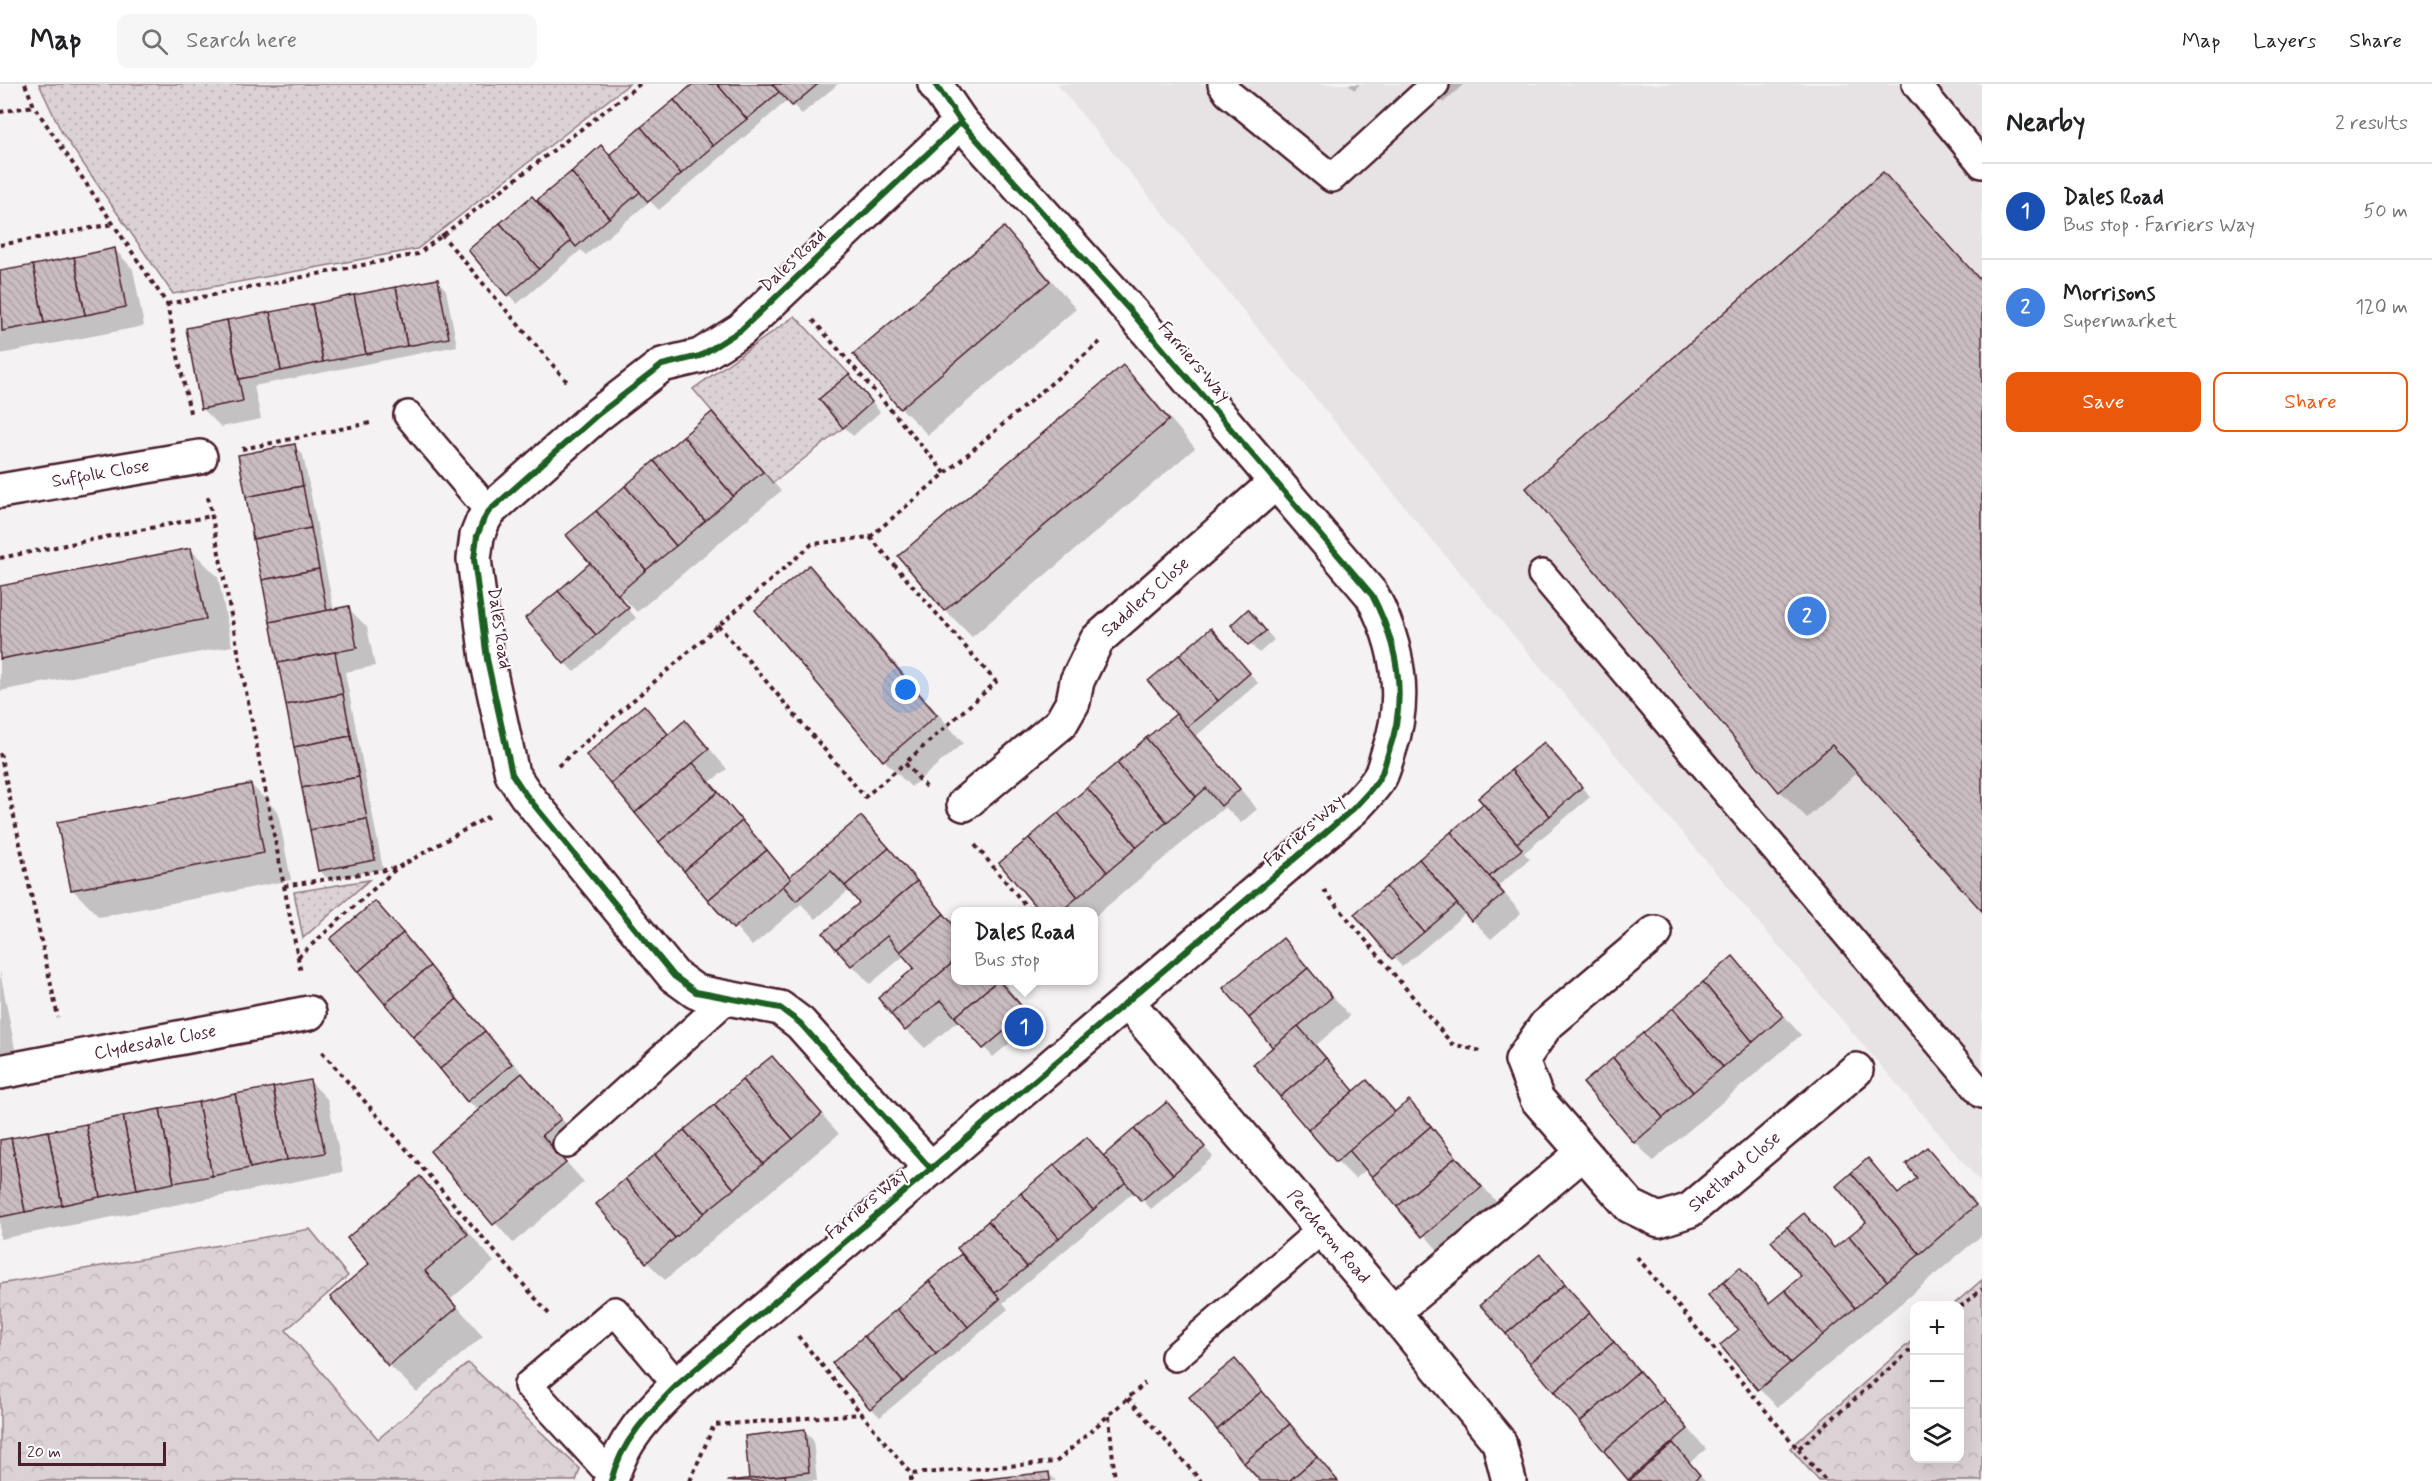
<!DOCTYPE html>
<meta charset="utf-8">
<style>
body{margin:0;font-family:Mynerve,sans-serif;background:#f6f6f6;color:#202124}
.controls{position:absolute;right:18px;bottom:18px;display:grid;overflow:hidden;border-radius:12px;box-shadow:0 6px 24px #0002}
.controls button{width:54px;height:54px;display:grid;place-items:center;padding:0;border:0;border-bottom:2px solid #e0e0e0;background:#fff;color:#202124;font:30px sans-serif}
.scale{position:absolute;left:18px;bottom:15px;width:148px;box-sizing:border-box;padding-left:6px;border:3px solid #4a1f2b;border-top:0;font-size:16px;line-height:21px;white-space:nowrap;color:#4a1f2b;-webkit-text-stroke:4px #fff;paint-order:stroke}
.you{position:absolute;left:906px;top:606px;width:21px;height:21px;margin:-15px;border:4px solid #fff;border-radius:50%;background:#1a73e8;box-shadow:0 0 0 9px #1a73e833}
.badge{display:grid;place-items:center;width:39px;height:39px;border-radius:50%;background:#ea580c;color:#fff;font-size:20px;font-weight:700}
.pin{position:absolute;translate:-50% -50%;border:3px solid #fff;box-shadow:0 2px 6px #0006}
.popup{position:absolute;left:951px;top:823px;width:147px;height:78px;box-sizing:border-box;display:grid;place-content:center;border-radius:12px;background:#fff;filter:drop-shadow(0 2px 4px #0005);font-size:20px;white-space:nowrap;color:#757577}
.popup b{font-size:22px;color:#202124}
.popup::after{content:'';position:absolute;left:50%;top:100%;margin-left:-12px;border:12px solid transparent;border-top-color:#fff}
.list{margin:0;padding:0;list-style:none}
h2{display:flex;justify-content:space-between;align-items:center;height:78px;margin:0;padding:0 24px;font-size:26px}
h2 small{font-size:20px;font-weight:400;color:#757577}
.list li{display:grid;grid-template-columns:39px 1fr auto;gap:18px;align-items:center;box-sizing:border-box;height:96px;padding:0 24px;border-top:2px solid #e0e0e0}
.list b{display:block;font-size:22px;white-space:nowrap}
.list p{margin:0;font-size:20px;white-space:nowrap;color:#757577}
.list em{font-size:20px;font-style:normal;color:#757577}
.actions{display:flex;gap:12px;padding:18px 24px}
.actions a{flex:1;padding:14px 0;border:2px solid #ea580c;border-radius:12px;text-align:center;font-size:21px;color:#ea580c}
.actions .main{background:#ea580c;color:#fff}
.icon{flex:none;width:33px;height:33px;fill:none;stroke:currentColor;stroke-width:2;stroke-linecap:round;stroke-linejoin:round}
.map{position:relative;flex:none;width:1982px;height:1397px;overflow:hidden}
header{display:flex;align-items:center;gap:36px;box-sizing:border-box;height:84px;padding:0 30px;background:#fff;border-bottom:2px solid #e0e0e0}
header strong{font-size:28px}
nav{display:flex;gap:33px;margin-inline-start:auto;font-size:21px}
.search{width:420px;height:54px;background:#f6f6f6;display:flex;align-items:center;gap:15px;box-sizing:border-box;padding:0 21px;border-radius:12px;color:#757577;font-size:22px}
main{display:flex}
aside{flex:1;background:#fff}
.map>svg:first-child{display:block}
.built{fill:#e7e2e3}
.grass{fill:url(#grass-dots);stroke:#927880;stroke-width:1.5}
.forest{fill:url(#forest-crowns);stroke:#927880;stroke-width:1.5}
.shadow{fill:#0003}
.building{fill:url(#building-back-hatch);stroke:#4a1f2b;stroke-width:1.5}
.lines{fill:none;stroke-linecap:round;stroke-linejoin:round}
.service-casing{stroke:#4a1f2b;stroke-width:32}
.minor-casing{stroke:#4a1f2b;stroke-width:38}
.path{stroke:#4a1f2b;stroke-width:4;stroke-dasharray:4.5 4.5;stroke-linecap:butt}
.service{stroke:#fff;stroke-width:27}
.minor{stroke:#fff;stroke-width:33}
.cycleway-casing{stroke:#fff;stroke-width:10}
.cycleway{stroke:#1b5e20;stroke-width:6}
.labels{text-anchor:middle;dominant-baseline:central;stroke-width:4.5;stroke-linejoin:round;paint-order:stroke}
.street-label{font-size:18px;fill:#4a1f2b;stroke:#fff}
</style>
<header>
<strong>Map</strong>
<div class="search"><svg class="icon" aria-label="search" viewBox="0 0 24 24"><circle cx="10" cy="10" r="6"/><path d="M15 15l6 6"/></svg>Search here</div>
<nav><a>Map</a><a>Layers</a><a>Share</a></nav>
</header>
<main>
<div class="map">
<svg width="1982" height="1397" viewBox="0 0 1982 1397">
<defs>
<pattern id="grass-dots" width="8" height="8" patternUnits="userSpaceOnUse" patternTransform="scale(1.5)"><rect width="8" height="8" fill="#dbd2d5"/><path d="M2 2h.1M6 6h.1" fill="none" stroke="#bdb4b7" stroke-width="1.8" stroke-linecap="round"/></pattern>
<pattern id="forest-crowns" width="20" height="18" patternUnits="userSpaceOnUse" patternTransform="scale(1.5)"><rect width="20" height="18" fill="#dbd2d5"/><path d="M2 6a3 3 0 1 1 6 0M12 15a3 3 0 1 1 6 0" fill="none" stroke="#bdb4b7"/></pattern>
<pattern id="building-back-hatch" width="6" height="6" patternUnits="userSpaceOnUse" patternTransform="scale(1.5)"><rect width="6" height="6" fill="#cabdc1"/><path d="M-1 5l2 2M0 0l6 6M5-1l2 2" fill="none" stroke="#afa2a6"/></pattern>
</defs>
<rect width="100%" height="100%" fill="#f4f2f2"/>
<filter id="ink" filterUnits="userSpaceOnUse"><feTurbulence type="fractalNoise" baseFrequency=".0167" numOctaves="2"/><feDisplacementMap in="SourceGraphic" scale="12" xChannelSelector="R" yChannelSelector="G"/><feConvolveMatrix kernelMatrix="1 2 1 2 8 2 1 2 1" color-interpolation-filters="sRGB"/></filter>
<g filter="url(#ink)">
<polygon class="built" points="1057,0 1982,0 1982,1100 1432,456"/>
<g class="grass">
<polygon points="39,0 629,0 417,165 173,210 62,49"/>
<polygon points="795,232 849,290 819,315 843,344 773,399 693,305"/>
<polygon points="369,796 303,854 294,808"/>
</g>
<g class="forest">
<polygon points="310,1145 348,1192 286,1246 378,1355 468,1279 580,1385 576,1397 0,1397 0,1200"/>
<polygon points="1982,1196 1982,1397 1819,1397 1790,1364 1914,1255 1914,1374 1960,1374 1960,1222 1953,1221"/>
</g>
<g class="shadow">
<polygon points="695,0 838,0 802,30 788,16 659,126 650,117 586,171 581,166 517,220 470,166 537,118 601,64 610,72"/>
<polygon points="1348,0 1360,0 1354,6"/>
<polygon points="1425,0 1464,0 1443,19"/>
<polygon points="1883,90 1982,197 1982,825 1858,688 1807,734 1780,707 1528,404"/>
<polygon points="1004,145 1031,172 1076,225 928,351 901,324"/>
<polygon points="115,166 133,185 144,242 0,270 0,189"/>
<polygon points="437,196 446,206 457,262 254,302 261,335 221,343 202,324 227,238 229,240"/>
<polygon points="1123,283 1150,311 1195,364 972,553 945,526"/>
<polygon points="858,301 880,328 853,352 844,343"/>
<polygon points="712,330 781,407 637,528 622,513 620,515 636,534 574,588 565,579"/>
<polygon points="294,362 303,371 334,527 348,524 367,543 375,582 345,588 383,785 329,796 320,787"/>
<polygon points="191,466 218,493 232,562 0,607 0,503"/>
<polygon points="809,483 836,510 963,659 911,703 884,676"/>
<polygon points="1257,536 1274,556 1259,569 1233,541"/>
<polygon points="1220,555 1258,599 1196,652 1257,725 1241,739 1225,723 1093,834 1093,828 1042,828 1178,630"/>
<polygon points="644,623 670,651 685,638 703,657 727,685 710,698 791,794 861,734 955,841 955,896 1002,896 1035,938 993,973 959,936 925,964 906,946 916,884 905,871 870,900 852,881 861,820 849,806 816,835 801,820 752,862 588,671"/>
<polygon points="1553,669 1590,713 1524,769 1530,775 1498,802 1521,829 1491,855 1466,829 1402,883 1356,830 1485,720"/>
<polygon points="251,701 278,728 291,796 99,833 72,805"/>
<polygon points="384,828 578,1054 559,1070 584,1098 513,1159 432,1067 479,1027 468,1017"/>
<polygon points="1283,856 1350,932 1315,962 1354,1008 1367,998 1396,1029 1440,1053 1500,1122 1442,1171 1367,1085 1355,1095 1337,1077 1255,980 1275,964"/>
<polygon points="1733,874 1801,951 1653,1077 1635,1058"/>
<polygon points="0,887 16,970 0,974"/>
<polygon points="772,974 839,1050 665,1196 647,1178"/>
<polygon points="310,997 328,1016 343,1088 0,1155 0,1058"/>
<polygon points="1176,1029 1213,1073 1151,1125 1135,1107 1003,1219 1008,1225 880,1333 871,1324 834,1279 963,1170 1104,1073"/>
<polygon points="1927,1065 1982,1127 1982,1151 1778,1323 1759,1305 1740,1247 1740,1185 1771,1219 1803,1193 1804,1131 1835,1165 1868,1138 1868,1076 1900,1111 1920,1094"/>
<polygon points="419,1094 447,1122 494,1178 451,1215 483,1252 417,1308 389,1281 332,1214 371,1180"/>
<polygon points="1540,1172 1706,1365 1689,1379 1705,1397 1631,1397 1482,1221"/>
<polygon points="804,1347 813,1356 817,1397 740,1397 751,1396"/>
<polygon points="1049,1390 1056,1397 980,1397"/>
</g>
<g class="building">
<polygon points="693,0 717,0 747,35 713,62 674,16"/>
<polygon points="717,0 772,0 779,8 747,35"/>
<polygon points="772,0 818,0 792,22"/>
<polygon points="674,16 713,62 681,90 641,43"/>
<polygon points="641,43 681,90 648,118 609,71"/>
<polygon points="601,61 640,108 609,134 571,88"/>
<polygon points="571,88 609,134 576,163 537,116"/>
<polygon points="1883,88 1982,198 1982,827 1832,661 1779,708 1526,404"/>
<polygon points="532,112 571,157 539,185 500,139"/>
<polygon points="500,139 539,185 507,212 468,166"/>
<polygon points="1004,143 1050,197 900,325 853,270"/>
<polygon points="115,164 126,223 85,231 74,173"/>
<polygon points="74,173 85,231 44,239 33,181"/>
<polygon points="33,181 44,239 2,247 0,187"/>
<polygon points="438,195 449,254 407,262 396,203"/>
<polygon points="396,203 407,262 366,270 354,211"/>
<polygon points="354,211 366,270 323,278 312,220"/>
<polygon points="312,220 323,278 281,287 270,228"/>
<polygon points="270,228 281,287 239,295 227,236"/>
<polygon points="227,236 243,317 201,325 186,244"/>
<polygon points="1123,281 1169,336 944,527 898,472"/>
<polygon points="849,290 872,318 843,344 819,315"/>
<polygon points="712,328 763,388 733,412 683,352"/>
<polygon points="683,352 733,412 705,437 654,377"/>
<polygon points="295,360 303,402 246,413 238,371"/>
<polygon points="654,377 705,437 676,462 625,402"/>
<polygon points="303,402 311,444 253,455 246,413"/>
<polygon points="625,402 676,462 646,486 596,427"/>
<polygon points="596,427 646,486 617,511 566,451"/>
<polygon points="311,444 319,485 262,496 253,455"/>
<polygon points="191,464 206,535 0,575 0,502"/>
<polygon points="590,479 629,524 596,551 558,507"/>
<polygon points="809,481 937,631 883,677 755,526"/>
<polygon points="319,485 327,527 270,538 262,496"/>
<polygon points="558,507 596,551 564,580 525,534"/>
<polygon points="349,522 357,564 278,579 270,538"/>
<polygon points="1248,525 1266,547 1248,561 1231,541"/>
<polygon points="1211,544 1250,589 1218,617 1179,571"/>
<polygon points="335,568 343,610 286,621 278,579"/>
<polygon points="1179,571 1218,617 1187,643 1148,597"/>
<polygon points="343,610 351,652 294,663 286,621"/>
<polygon points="644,621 668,650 611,700 586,671"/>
<polygon points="1176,630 1240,705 1221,722 1206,704 1196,713 1146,654"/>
<polygon points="685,636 709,665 635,729 611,700"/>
<polygon points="351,652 359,693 302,704 294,663"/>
<polygon points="1146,654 1196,713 1167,738 1117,679"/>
<polygon points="1544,658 1582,703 1550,732 1511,686"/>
<polygon points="693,679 718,708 659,758 635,729"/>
<polygon points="1117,679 1167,738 1137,763 1087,704"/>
<polygon points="1511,686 1550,732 1517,759 1478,714"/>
<polygon points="359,693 367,735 310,746 302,704"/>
<polygon points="251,700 264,769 71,806 57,738"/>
<polygon points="1087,704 1137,763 1107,788 1058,729"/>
<polygon points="718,708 742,737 684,787 659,758"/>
<polygon points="1483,720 1522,765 1489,793 1451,748"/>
<polygon points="1058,729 1107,788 1078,813 1029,754"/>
<polygon points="861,732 889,764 845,802 831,787 796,817 783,802 791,795 789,793"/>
<polygon points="367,735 375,776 318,787 310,746"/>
<polygon points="742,737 767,766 708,816 684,787"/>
<polygon points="1451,748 1504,810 1471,837 1419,775"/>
<polygon points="1029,754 1078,813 1060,828 1040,828 999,779"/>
<polygon points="889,764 917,797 836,865 823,849 859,819 845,802"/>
<polygon points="767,766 791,795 733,845 708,816"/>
<polygon points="1419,775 1457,820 1424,848 1386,803"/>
<polygon points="917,797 944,830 900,868 887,852 851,882 836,865"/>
<polygon points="1386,803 1424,848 1392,875 1354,830"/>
<polygon points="375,817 403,849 358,888 330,855"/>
<polygon points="944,830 955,843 955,877 891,930 878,914 914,884 900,868"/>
<polygon points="403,849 430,882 385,920 358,888"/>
<polygon points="1283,854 1308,884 1249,934 1223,904"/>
<polygon points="1733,872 1783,932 1753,958 1703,898"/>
<polygon points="955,877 955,896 998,896 955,933 941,916 905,947 891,930"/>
<polygon points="430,882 457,915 413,953 385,920"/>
<polygon points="1308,884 1332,913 1273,964 1249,934"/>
<polygon points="998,896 1027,928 983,965 955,933"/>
<polygon points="1703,898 1753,958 1723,983 1673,924"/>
<polygon points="457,915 485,947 440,985 413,953"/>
<polygon points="1673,924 1723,983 1693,1008 1643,949"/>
<polygon points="1298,942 1326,974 1280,1013 1253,980"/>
<polygon points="485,947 512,980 467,1018 440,985"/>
<polygon points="1643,949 1693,1008 1663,1034 1613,974"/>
<polygon points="772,972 822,1030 793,1055 742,996"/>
<polygon points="1326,974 1354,1007 1308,1046 1280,1013"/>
<polygon points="1613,974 1663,1034 1634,1059 1583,999"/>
<polygon points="522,989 561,1035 542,1051 566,1079 493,1141 430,1067"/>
<polygon points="310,996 325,1069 287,1076 273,1003"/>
<polygon points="742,996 793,1055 763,1080 714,1021"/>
<polygon points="1367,996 1395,1028 1336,1078 1308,1046"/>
<polygon points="273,1003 287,1076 250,1084 235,1010"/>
<polygon points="235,1010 250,1084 212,1092 198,1018"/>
<polygon points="1409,1016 1431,1042 1372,1093 1349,1066"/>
<polygon points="198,1018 212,1092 174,1099 160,1025"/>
<polygon points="1167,1018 1205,1063 1173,1090 1134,1045"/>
<polygon points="714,1021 763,1080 734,1105 684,1046"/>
<polygon points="160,1025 174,1099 137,1106 123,1032"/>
<polygon points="123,1032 137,1106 100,1113 86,1040"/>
<polygon points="86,1040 100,1113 62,1121 48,1047"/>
<polygon points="1431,1042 1456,1073 1397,1123 1372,1093"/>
<polygon points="1134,1045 1173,1090 1141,1117 1103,1072"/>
<polygon points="684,1046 734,1105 704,1129 655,1071"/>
<polygon points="48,1047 62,1121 25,1128 11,1054"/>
<polygon points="1087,1053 1126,1098 1093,1126 1054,1081"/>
<polygon points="11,1054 25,1128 0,1133 0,1056"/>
<polygon points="1927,1063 1976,1121 1920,1170 1851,1089 1868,1074 1898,1110 1917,1094 1906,1080"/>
<polygon points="655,1071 704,1129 675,1154 625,1095"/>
<polygon points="1456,1073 1482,1103 1422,1153 1397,1123"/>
<polygon points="1054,1081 1093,1126 1059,1154 1021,1109"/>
<polygon points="1851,1089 1920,1170 1887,1197 1849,1152 1866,1138 1836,1102"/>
<polygon points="420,1092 468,1150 425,1187 457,1224 388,1282 330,1213 369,1180 347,1154"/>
<polygon points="625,1095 675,1154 646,1179 596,1120"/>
<polygon points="1021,1109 1059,1154 1027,1183 988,1137"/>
<polygon points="1804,1129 1834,1164 1849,1152 1887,1197 1855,1224 1787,1143"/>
<polygon points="988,1137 1027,1183 995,1209 957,1164"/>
<polygon points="1787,1143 1855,1224 1823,1251 1785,1206 1801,1192 1771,1157"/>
<polygon points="961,1170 1000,1215 968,1243 929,1197"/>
<polygon points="1540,1170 1565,1200 1506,1250 1480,1221"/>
<polygon points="1740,1183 1769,1219 1785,1206 1823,1251 1790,1279 1723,1198"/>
<polygon points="929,1197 968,1243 936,1270 897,1225"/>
<polygon points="1723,1198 1790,1279 1758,1306 1720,1261 1738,1246 1708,1211"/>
<polygon points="1565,1200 1590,1229 1530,1279 1506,1250"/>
<polygon points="897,1225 936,1270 903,1298 864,1252"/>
<polygon points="1590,1229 1614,1258 1554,1308 1530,1279"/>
<polygon points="864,1252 903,1298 870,1325 832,1279"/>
<polygon points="1614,1258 1639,1287 1580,1338 1554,1308"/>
<polygon points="1235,1275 1262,1307 1217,1346 1189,1313"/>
<polygon points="1639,1287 1664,1316 1604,1367 1580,1338"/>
<polygon points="1262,1307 1290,1340 1244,1379 1217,1346"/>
<polygon points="1664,1316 1688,1345 1628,1396 1604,1367"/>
<polygon points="1290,1340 1317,1373 1289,1397 1260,1397 1244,1379"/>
<polygon points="805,1345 809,1388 749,1395 745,1352"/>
<polygon points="1673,1359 1700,1391 1693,1397 1629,1397"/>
<polygon points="1317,1373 1338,1397 1289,1397"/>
<polygon points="1049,1388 1050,1397 970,1397"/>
<polygon points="785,1391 786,1397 727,1397"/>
</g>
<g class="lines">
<defs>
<g id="service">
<polyline points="1222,0 1228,9 1332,94 1435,0"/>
<polyline points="1916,0 1982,80"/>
<polyline points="408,331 489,427"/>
<polyline points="1542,490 1982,1010"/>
<polyline points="567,1060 727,915"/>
<polyline points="1175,1273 1321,1146"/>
<polyline points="612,1392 528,1301 615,1227 677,1301"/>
</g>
<g id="minor">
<path id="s1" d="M0,407L200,373"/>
<path id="s2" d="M964,720L1061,639L1073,618L1077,597L1097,556L1276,398"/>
<path id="s3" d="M1655,849L1546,941L1522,976L1537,1015L1630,1122L1659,1136L1690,1126L1856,986"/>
<path id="s4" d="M1128,919L1393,1228L1499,1358L1509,1397"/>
<path id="s5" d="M0,988L309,929"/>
<polyline points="931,1085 800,939 780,924 696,908 674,892 526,711 512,690 487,575 474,475 477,452 483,437 489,427 596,332 662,281 700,272 741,246 961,38"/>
<polyline points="1393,1228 1583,1069"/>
<path d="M611,1397C621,1357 649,1329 677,1301L1353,725C1362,715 1373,705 1380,693C1384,686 1386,675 1389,667C1408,613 1398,561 1372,511L1133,230L961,38L935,0"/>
</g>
</defs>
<use href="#service" class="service-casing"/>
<use href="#minor" class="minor-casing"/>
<g class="path">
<polyline points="25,0 34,22 167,220 191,333"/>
<polyline points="0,28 34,22"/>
<polyline points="441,150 569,300"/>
<polyline points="0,161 113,140"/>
<polyline points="167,220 418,170 640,0"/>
<polyline points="813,236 946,390"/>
<polyline points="242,365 370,339"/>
<polyline points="208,413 301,889"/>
<polyline points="870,453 996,598 905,679"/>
<polyline points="0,474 211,432"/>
<polyline points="718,541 865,713 905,679 926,703"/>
<polyline points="0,669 58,933"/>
<polyline points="558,682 812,460 870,453 1100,258"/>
<polyline points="975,761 1031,828"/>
<polyline points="284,802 397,784"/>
<polyline points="1324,806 1452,960 1481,967"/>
<polyline points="298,873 397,784 489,732"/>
<polyline points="322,968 549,1230"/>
<polyline points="1637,1173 1798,1365 1914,1263"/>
<polyline points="1960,1223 1982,1205"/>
<polyline points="798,1252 911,1390 1056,1378 1145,1299"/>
<polyline points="1128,1314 1201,1397"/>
<polyline points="1109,1332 1115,1397"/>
<polyline points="1798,1365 1826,1397"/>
<polyline points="690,1397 714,1341 861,1330"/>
<polyline points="911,1397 911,1390"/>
</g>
<use href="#service" class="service"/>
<use href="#minor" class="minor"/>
<defs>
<g id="cycleway">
<polyline points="931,1085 800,939 780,924 696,908 674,892 526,711 512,690 487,575 474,475 477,452 483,437 489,427 596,332 662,281 700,272 741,246 961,38"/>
<path d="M611,1397C621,1357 649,1329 677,1301L1353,725C1362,715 1373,705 1380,693C1384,686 1386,675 1389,667C1408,613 1398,561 1372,511L1133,230L961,38L935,0"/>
</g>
</defs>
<use href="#cycleway" class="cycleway-casing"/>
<use href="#cycleway" class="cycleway"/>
</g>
</g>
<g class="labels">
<g class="street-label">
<text transform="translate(793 177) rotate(-43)">Dales Road</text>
<text transform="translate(1194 278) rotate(49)">Farriers Way</text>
<text stroke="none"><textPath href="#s1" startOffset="102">Suffolk Close</textPath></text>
<text stroke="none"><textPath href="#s2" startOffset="282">Saddlers Close</textPath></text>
<text transform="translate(499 544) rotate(82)">Dales Road</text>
<text transform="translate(1304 747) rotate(-41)">Farriers Way</text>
<text stroke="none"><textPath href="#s5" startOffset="158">Clydesdale Close</textPath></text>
<text stroke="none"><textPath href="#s3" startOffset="492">Shetland Close</textPath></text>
<text transform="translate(866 1120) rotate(-40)">Farriers Way</text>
<text stroke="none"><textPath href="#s4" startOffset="308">Percheron Road</textPath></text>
</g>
</g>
</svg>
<div class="controls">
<button>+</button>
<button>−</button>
<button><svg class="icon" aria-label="layers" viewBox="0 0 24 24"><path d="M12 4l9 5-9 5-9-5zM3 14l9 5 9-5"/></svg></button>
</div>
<div class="scale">20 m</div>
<div class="you"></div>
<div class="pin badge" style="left:1024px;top:943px;background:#1a4fb4">1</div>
<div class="popup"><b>Dales Road</b>Bus stop</div>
<div class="pin badge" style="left:1807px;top:532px;background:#3f7fe0">2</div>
</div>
<aside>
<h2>Nearby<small>2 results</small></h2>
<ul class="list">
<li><span class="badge" style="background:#1a4fb4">1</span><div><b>Dales Road</b><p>Bus stop · Farriers Way</p></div><em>50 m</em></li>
<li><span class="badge" style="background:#3f7fe0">2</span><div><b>Morrisons</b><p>Supermarket</p></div><em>120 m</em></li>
</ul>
<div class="actions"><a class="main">Save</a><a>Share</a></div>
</aside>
</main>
